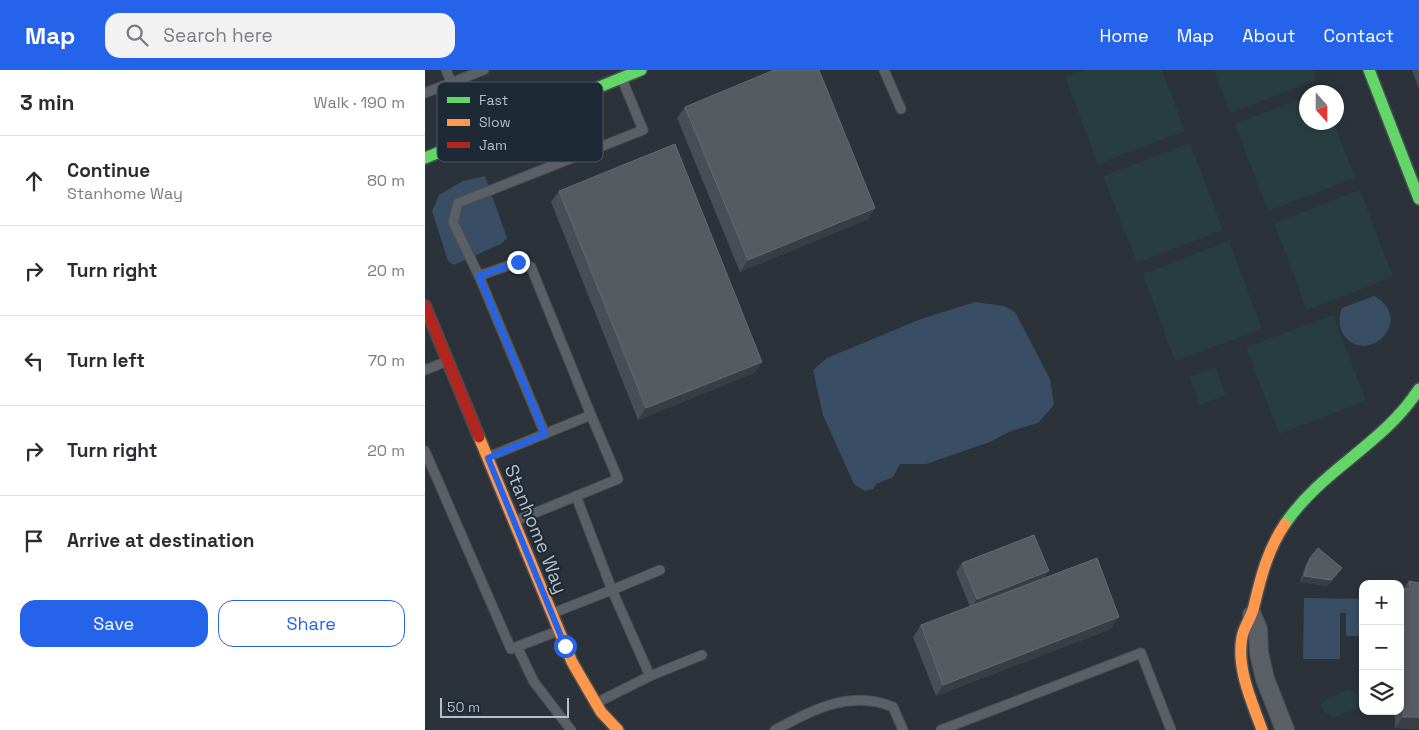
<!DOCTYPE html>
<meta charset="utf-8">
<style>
body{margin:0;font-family:"Space Grotesk",sans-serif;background:#f2f2f3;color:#2b2b33}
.controls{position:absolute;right:15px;bottom:15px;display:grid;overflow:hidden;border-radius:10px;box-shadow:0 2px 8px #0003}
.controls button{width:45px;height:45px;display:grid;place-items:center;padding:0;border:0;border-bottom:1px solid #e1e1e2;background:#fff;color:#2b2b33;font:25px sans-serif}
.compass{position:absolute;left:874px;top:15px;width:45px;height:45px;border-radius:50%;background:#fff;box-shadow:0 2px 8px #0003;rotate:159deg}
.scale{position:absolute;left:15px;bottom:12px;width:129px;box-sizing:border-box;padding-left:5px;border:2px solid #b5bfc9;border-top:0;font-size:14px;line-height:18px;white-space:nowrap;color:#b5bfc9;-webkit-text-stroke:4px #1d2934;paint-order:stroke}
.stop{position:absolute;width:15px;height:15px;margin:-11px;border:4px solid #2563eb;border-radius:50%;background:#fff}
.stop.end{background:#2563eb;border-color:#fff;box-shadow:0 1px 5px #0008}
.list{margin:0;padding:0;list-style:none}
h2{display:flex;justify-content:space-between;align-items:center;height:65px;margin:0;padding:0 20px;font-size:21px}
h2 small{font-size:16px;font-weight:400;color:#7c7c81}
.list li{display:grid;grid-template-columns:32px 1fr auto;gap:15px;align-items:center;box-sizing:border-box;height:90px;padding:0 20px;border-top:1px solid #e1e1e2}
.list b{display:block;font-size:19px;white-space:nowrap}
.list p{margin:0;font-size:16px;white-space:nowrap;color:#7c7c81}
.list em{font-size:16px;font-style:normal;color:#7c7c81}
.actions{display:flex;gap:10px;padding:15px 20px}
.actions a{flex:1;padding:11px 0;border:1px solid #2563eb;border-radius:15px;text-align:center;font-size:18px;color:#2563eb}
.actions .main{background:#2563eb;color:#fff}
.icon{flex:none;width:28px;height:28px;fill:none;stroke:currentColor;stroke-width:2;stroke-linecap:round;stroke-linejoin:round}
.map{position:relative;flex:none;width:994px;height:660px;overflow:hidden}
header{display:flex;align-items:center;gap:30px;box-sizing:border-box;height:70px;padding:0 25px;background:#2563eb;color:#fff}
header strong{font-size:24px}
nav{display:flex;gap:28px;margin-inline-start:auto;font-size:18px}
.search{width:350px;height:45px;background:#f2f2f3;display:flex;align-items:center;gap:12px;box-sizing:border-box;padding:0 18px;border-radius:15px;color:#7c7c81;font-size:19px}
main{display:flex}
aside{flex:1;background:#fff}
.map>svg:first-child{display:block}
.green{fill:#283d3f}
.water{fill:#394e64}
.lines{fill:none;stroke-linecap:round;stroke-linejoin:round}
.lane-casing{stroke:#484e53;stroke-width:11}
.street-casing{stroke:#484e53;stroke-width:20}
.fast-casing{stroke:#484e53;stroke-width:14}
.slow-casing{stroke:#484e53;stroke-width:14}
.jam-casing{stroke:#484e53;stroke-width:14}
.lane{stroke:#5b6067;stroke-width:9}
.street{stroke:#5b6067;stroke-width:18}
.fast{stroke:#63d668;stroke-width:11}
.slow{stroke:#ff974d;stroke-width:11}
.jam{stroke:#b3261e;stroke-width:11}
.wall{fill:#484e55}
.shaded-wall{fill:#383e44}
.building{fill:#545b61;stroke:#636a72}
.route{stroke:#2563eb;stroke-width:6}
.labels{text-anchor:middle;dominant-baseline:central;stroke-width:4;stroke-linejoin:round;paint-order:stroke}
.street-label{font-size:19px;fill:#b5bfc9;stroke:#1d2934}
.key{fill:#1d2934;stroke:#4b5661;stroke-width:1}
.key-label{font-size:14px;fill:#b5bfc9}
</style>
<header>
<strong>Map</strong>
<div class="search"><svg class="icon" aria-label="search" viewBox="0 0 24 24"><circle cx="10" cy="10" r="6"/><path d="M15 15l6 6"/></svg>Search here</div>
<nav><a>Home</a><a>Map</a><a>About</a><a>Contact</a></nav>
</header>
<main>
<aside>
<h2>3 min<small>Walk · 190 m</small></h2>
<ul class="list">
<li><svg class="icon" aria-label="ahead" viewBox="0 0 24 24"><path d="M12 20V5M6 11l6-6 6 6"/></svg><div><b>Continue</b><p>Stanhome Way</p></div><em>80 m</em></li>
<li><svg class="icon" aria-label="right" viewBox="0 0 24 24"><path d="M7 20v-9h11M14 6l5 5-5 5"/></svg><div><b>Turn right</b></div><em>20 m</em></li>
<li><svg class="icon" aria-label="left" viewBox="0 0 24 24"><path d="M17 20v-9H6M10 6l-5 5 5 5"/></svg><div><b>Turn left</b></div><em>70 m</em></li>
<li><svg class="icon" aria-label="right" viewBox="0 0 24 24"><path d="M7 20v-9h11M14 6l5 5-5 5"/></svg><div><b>Turn right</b></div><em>20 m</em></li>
<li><svg class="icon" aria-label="arrive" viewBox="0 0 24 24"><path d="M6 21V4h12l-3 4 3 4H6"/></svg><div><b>Arrive at destination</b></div></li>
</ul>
<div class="actions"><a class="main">Save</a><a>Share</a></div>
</aside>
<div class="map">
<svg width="994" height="660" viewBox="0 0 994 660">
<rect width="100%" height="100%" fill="#2b3239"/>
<g class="green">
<polygon points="659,0 737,0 760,61 673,94 640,7"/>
<polygon points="789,0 888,0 892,10 805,43"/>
<polygon points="881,27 882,52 909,53 930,108 843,141 810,54"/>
<polygon points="765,73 798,160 712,193 678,106"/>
<polygon points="935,120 968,207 882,240 849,153"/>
<polygon points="804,171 837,259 750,291 718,204"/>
<polygon points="908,245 941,331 854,364 821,277"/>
<polygon points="790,297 801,325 775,335 764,307"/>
<path d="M922,620H927C935,625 935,631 930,639L908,647L899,643L896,635L898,631Z"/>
</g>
<g class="water">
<polygon points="60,106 82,168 76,174 29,195 23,191 7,141 14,125 38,111"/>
<path d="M949,226C992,250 941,298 918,264C913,255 914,246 917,238Z"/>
<polygon points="550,232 579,236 590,242 625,309 629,335 613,353 586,361 565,372 501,394 475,394 468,407 451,414 448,419 440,421 429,414 398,345 388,300 402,288 496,249"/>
<polygon points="879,528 938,529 938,566 921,566 921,543 915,543 915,589 878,589"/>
</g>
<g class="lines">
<defs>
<g id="lane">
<polyline points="21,0 49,67"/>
<polyline points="459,0 476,39"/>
<polyline points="0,23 59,0"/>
<polyline points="54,206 93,192 106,197 166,345 63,387"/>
<polyline points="0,300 20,292"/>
<polyline points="120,364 54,206 28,152 33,133 218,60 197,9"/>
<polyline points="0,381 86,579 133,561"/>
<polyline points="90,451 193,409 166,345"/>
<polyline points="128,543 187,520 151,426"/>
<polyline points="92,577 109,612 146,660"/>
<polyline points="225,606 277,585"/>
<polyline points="173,632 225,606 187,520 235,500"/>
<path d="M350,660C388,640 425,619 468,637L478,660"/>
<polyline points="516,660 716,583 746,660"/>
</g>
<polyline id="street" points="827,545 833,559 834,583 840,609 860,660"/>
<g id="fast">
<polyline points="944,0 994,129"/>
<polyline points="0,88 216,0"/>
<path d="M860,454C897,399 958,375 994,319"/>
</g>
<g id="slow">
<polyline points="54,367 147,592 176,642 193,660"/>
<path d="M837,660C827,632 811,598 817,567C819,556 827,547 829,536C836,506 843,479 860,454"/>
</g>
<polyline id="jam" points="0,236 54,367"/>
</defs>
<use href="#lane" class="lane-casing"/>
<use href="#street" class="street-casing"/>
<use href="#fast" class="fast-casing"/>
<use href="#slow" class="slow-casing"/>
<use href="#jam" class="jam-casing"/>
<use href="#lane" class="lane"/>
<use href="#street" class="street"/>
<use href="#fast" class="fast"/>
<use href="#slow" class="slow"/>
<use href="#jam" class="jam"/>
</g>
<g class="wall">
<polygon points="987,0 994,0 994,19"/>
<polygon points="260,37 450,138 443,149 315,202 252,48"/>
<polygon points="134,121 337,292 329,303 213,350 126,132"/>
<polygon points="885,488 913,504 902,516 875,512 881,494"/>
<polygon points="537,493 624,501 618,509 686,559 511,626 488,567 496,555 545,537 531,502"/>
<polygon points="984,511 994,513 994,659 970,658 970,641 975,641 975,523"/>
</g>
<g class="shaded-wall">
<polygon points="450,138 443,149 315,202 323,190"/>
<polygon points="337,292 329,303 213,350 221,338"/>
<polygon points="917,498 902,516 875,512 879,506"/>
<polygon points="624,501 617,510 546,538 552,529"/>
<polygon points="694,547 686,559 511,626 518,615"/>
<polygon points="978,647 994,647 994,659 970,658"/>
</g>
<g class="building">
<polygon points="349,0 394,0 450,138 323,190 260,37"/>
<polygon points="250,74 337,292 221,338 134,121"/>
<polygon points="609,465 624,501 552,529 537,493"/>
<polygon points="893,478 917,498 906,510 879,506 885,488"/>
<polygon points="672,488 694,547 518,615 496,555"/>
<polygon points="984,511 994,513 994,647 978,647 978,519 985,519"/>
</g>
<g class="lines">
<polyline class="route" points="93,192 54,206 120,364 63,388 140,576"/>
</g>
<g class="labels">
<g class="street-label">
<text transform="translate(111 459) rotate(68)">Stanhome Way</text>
</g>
</g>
<rect x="12" y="12" width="166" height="80" rx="8" class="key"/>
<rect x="22" y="27" width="23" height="6" fill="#63d668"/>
<rect x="22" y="49" width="23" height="7" fill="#ff974d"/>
<rect x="22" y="72" width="23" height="6" fill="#b3261e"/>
<g class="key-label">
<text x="54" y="35">Fast</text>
<text x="54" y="57">Slow</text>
<text x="54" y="80">Jam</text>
</g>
</svg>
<div class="controls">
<button>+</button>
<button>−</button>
<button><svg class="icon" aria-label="layers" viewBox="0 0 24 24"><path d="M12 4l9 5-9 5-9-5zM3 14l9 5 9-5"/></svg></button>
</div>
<svg class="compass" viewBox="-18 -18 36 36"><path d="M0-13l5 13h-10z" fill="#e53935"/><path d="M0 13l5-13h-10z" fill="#7c7c81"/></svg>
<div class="scale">50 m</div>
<div class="stop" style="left:140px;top:576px"></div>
<div class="stop end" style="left:93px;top:192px"></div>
</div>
</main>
